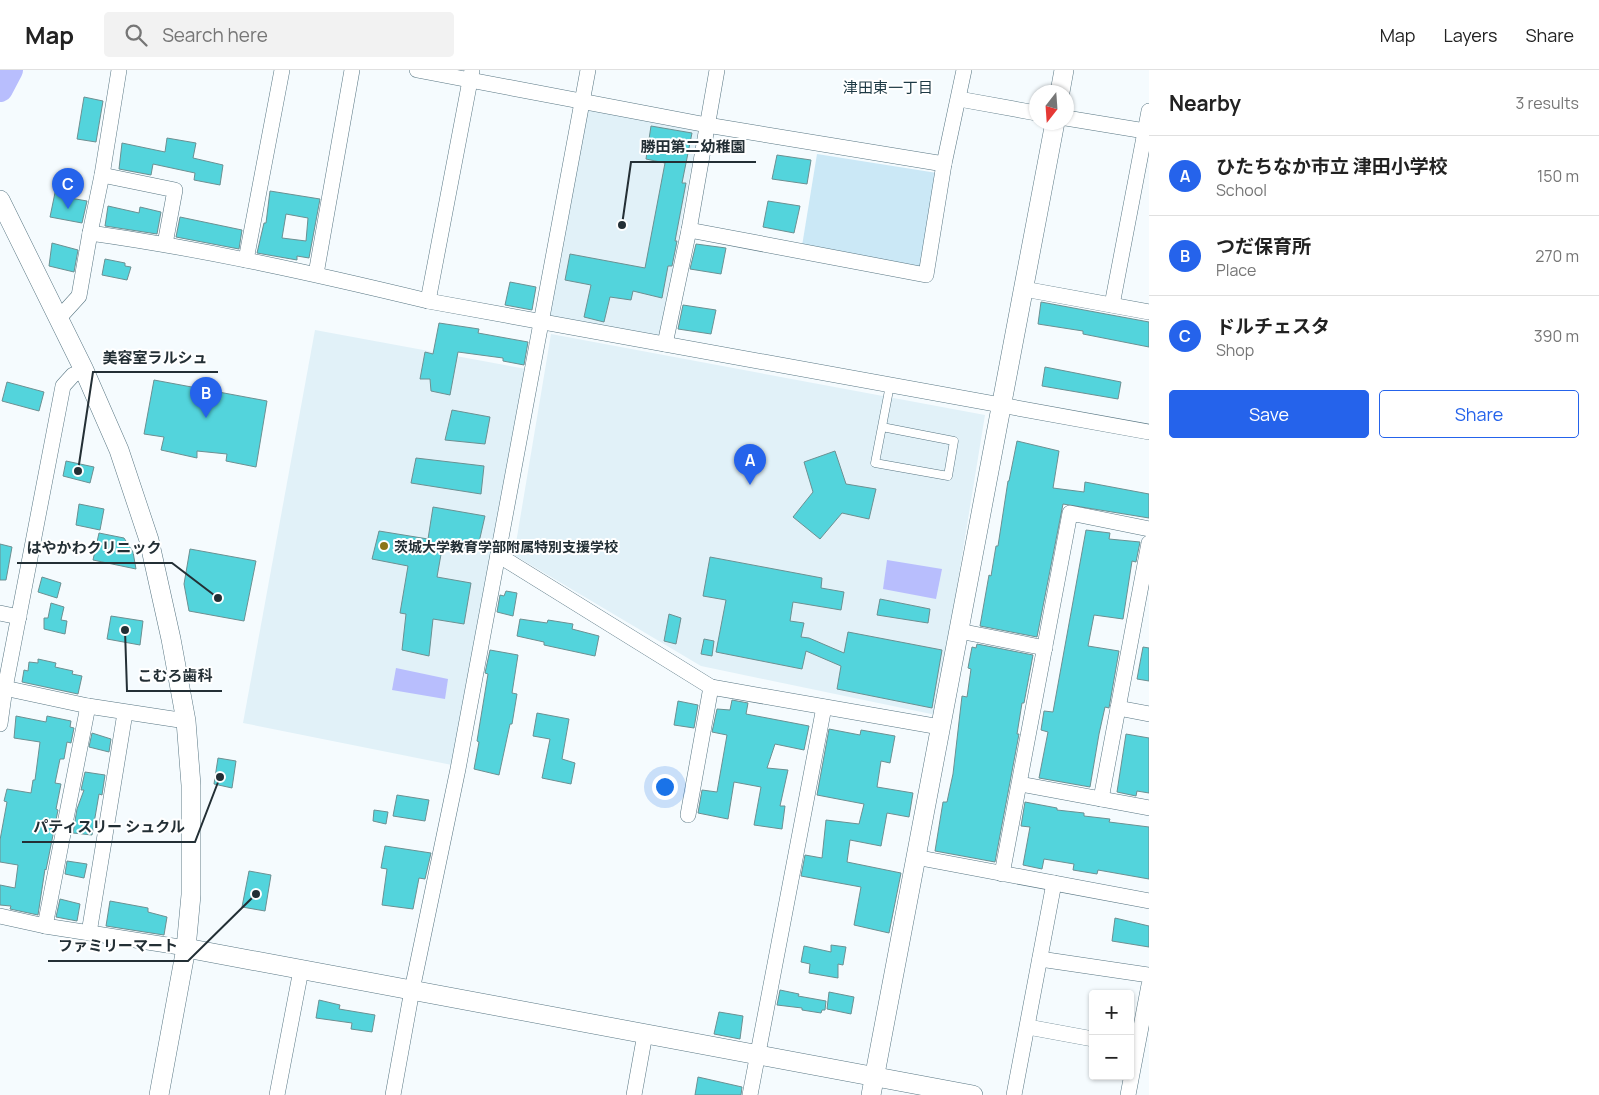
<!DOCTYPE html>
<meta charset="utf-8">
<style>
body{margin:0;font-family:Manrope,"Noto Sans JP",sans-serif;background:#f2f2f2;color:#222}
.controls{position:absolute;right:15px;bottom:15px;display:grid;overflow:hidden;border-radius:5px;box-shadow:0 1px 4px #0004}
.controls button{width:45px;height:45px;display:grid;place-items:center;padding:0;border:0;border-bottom:1px solid #e0e0e0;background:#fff;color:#222;font:25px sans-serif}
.compass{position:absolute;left:1029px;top:15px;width:45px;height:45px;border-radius:50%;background:#fff;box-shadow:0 1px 4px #0004;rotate:197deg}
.you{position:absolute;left:664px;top:716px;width:18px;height:18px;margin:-12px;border:4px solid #fff;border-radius:50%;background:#1a73e8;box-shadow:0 0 0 8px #1a73e833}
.badge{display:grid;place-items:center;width:32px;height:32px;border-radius:50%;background:#2563eb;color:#fff;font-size:16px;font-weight:700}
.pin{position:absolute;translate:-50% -41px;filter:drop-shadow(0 1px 2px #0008)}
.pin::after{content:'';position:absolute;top:26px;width:18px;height:15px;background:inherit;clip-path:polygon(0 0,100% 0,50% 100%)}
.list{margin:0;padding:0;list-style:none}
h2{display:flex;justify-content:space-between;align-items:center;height:65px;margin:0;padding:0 20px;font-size:21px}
h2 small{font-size:16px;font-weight:400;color:#767676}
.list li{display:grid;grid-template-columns:32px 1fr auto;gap:15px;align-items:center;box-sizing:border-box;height:80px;padding:0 20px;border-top:1px solid #e0e0e0}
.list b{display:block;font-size:19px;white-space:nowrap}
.list p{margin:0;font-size:16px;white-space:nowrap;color:#767676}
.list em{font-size:16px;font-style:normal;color:#767676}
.actions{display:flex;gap:10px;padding:15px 20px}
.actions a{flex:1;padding:11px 0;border:1px solid #2563eb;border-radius:5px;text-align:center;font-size:18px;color:#2563eb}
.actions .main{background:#2563eb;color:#fff}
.icon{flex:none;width:28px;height:28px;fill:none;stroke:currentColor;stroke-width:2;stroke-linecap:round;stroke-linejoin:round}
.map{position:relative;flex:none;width:1149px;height:1025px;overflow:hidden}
header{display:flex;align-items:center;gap:30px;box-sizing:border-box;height:70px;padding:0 25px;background:#fff;border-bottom:1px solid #e0e0e0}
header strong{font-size:24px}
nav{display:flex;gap:28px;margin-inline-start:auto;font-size:18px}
.search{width:350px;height:45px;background:#f2f2f2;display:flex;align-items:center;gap:12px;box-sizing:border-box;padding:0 18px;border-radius:5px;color:#767676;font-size:19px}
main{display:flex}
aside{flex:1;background:#fff}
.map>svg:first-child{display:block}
.built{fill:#e1f1f8}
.green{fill:#cbe8f6}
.water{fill:#b8befd}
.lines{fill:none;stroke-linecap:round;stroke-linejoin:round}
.river{stroke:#b8befd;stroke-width:26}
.building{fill:#53d4dc;stroke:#6c9092;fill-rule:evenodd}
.service-casing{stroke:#587683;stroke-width:9}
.minor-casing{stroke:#587683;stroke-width:16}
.tertiary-casing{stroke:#587683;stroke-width:20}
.service{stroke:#fff;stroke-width:8}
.minor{stroke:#fff;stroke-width:15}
.tertiary{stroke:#fff;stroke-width:19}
.poi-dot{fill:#8b761a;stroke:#fff;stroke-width:2}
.labels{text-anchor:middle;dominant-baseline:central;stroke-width:4;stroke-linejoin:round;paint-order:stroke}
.poi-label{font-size:14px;font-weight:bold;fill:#232f35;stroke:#fff;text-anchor:start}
.neighbourhood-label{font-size:15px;fill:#1d3944;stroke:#fff}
.leader{fill:none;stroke:#232f35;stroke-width:2}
.callout-dot{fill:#232f35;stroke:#fff;stroke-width:2}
.callout-label{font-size:15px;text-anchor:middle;font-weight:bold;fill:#232f35;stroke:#fff;stroke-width:4;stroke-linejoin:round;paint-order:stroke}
</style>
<header>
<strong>Map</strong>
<div class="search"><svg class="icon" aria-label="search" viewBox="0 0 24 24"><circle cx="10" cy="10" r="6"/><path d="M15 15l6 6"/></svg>Search here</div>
<nav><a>Map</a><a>Layers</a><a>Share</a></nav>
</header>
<main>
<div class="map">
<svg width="1149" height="1025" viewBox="0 0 1149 1025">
<rect width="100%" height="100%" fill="#f5fbfe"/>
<g class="built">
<polygon points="585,38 698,61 660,269 546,248"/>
<polygon points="315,260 526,299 452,695 243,653"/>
<polygon points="551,264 985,345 936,645 701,596 514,485"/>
</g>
<polygon class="green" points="817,84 937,103 922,198 802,176"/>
<g class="water">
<polygon points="887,490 942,499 936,529 883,519"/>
<polygon points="396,598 448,609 445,629 392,620"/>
</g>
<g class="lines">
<polyline class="river" points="0,19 10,0"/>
</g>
<g class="building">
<polygon points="84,27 103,31 96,72 77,69"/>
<polygon points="651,56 692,63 682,113 686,113 675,171 677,171 672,196 668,196 662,228 633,221 631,230 610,227 604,252 584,247 591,215 565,210 570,184 645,198 665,93 646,89"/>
<polygon points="167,68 196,73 193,88 223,95 220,115 194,110 195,103 153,94 151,105 119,99 122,73 165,82"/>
<polygon points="777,85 811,90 807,114 772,109"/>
<polygon points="57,113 72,116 70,128 87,131 82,153 50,147"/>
<path d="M270,121L320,129L309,188L297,186V190L257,183L264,153H266ZM286,144L308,148L306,171L282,168Z"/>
<polygon points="768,131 800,136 794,163 763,157"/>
<polygon points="108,136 139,143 140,137 161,142 157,164 105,156"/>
<polygon points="180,147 242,160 239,179 176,167"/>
<polygon points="52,173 78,180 74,202 49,196"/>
<polygon points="696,174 726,178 721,204 690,199"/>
<polygon points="105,189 125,193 125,196 131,197 127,210 102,205"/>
<polygon points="510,212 536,217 532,240 505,235"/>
<polygon points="1041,232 1149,252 1149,277 1083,264 1083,261 1038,254"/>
<polygon points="683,235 716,240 711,264 678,259"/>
<polygon points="439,253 479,259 478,263 528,272 524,295 503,291 503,288 458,282 450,325 431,321 430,309 420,309 425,282 433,284"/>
<polygon points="1045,297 1121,312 1118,329 1042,316"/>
<polygon points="154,310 267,331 256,397 226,391 227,384 197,381 197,388 161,380 164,367 144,364"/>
<polygon points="7,312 44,322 39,341 2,331"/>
<polygon points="452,340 490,347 485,374 445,370"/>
<polygon points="1017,371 1059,381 1053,418 1084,422 1085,412 1149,424 1149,448 1063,434 1037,567 980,556 989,505 991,506 996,476 998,476 1008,411 1009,411"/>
<polygon points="835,381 846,414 876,419 869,449 842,443 820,469 793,447 813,422 804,392"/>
<polygon points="416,388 484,396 481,424 411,413"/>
<polygon points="66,391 94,397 90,413 63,406"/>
<polygon points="79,434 104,439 100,460 76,455"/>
<polygon points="433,437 485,446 477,481 443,473 437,507 471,513 464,554 433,549 429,586 402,580 406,544 400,543 408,496 372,489 379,461 428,469"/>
<polygon points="1086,460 1110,463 1109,469 1140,472 1136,492 1132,491 1123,549 1094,545 1088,576 1119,581 1109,638 1105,637 1099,664 1090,717 1039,708 1048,662 1041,660 1044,641 1053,642"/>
<polygon points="99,463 124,468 133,482 136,499 93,490"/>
<polygon points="0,474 12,477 6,510 0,510"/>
<polygon points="190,479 256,491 244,551 189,541 184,514"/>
<polygon points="710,487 822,508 821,518 844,522 841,540 793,532 790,551 804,553 801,567 809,568 844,583 848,562 942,580 932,638 837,619 841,596 806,581 802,599 716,582 726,530 703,526"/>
<polygon points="42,507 61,513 57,528 38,522"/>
<polygon points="506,521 517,523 513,546 497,542 500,525 504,526"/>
<polygon points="880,529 930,539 928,553 877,545"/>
<polygon points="51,533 64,537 61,550 67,551 65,564 44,559 44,548 48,548"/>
<polygon points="669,544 681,548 676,574 664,571"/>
<polygon points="111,546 143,551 140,575 107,569"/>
<polygon points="520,549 547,553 548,550 573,554 572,559 599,566 595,586 544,575 544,572 517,566"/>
<polygon points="704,569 714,571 712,586 701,584"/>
<polygon points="977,574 1033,585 1024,633 1022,633 1017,664 1019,664 995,792 935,781 943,732 947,732 953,704 962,626 967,627 971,599 968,598 972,577 976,578"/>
<polygon points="1143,577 1149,578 1149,611 1137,609"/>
<polygon points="490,580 518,585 512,623 517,624 512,654 510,654 499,705 474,699 479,672 477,671 488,604 485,603"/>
<polygon points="38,589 56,593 55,597 73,601 72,604 82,606 78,624 22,612 24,600 28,601 29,592 38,593"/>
<polygon points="732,630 748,633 746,644 809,656 804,680 775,674 767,698 788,700 780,736 785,736 782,759 754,755 761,717 734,712 728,749 698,743 702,720 717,722 727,665 712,662 717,639 730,640"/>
<polygon points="678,631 698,635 694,658 674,655"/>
<polygon points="537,643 569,649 562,689 575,693 571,714 542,708 550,669 533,666"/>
<polygon points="16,646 46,652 47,646 71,651 70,657 74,658 71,673 67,672 64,689 60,689 55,713 61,714 56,739 58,740 46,800 45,799 38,845 10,839 11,836 0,835 0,815 15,818 18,795 0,792 0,770 7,732 4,731 7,719 31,723 33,710 35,710 40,672 14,668"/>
<polygon points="829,659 860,665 861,660 895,666 890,693 881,691 877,717 913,723 909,747 887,743 881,776 850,770 847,792 901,803 889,863 854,855 861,817 801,806 805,785 822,788 826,750 859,754 864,734 817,725"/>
<polygon points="92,663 111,669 109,682 89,677"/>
<polygon points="1126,664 1149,668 1149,723 1137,721 1136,726 1117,722"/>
<polygon points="218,688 236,691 232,718 214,714"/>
<polygon points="85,702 105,705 102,725 99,724 92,765 73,763 77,739 84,720 81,720"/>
<polygon points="397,725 429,730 425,751 393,746"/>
<polygon points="1025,732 1057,738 1057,740 1084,743 1084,746 1110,749 1109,752 1149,757 1149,809 1098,800 1097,804 1073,800 1074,794 1044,789 1042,799 1023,795 1030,757 1021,756"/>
<polygon points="374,740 388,742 386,754 373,751"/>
<polygon points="385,776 431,783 425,809 419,808 413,839 382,835 387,799 381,798"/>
<polygon points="67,791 87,794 84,808 65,804"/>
<polygon points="249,801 271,805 265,841 242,837"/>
<polygon points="60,829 80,834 77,851 56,847"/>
<polygon points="110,831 148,838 148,842 167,847 164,865 106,856"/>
<polygon points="1115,848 1149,856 1149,877 1112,871"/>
<polygon points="831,875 846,877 843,895 838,894 838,908 809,903 810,894 801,892 804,876 831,882"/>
<polygon points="780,920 799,924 798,926 826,931 825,940 822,940 821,943 802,940 802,938 777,935"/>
<polygon points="829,922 854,927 851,944 827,939"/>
<polygon points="319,930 340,935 339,939 375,945 372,962 351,959 352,953 316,948"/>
<polygon points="719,942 743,946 740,969 714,964"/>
<polygon points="698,1007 742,1017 741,1025 695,1025"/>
</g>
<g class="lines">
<defs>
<polyline id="service" points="882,357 954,371 948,406 875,393 890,315"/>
<g id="minor">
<polyline points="417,0 707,55 944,94"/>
<polyline points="959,29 1036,43"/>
<polyline points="1066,48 1145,61"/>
<polyline points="102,105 175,120 165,174"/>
<polyline points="689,160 926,205 944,94 964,0"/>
<path d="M90,163C204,179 316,204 428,231L1149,362"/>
<polyline points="246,190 282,0"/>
<polyline points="316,204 352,0"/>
<polyline points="1024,219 1149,242"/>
<polyline points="428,231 472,0"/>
<polyline points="1112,235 1149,41"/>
<polyline points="59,248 79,226 90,163 102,105 119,0"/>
<polyline points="665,274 689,160 717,0"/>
<polyline points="498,485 711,617 940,657"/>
<polyline points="0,543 19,547"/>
<polyline points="959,561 1045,578"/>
<polyline points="0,617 88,636 186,651"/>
<polyline points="1118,638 1149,644"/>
<polyline points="0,654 5,618 63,316 73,305 84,300"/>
<polyline points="1020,714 1149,738"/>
<polyline points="1101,729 1149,473"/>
<polyline points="688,745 711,617"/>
<polyline points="915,787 1149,831"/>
<polyline points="1002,804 1070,443 1149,459"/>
<polyline points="0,846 45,856 186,878"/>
<polyline points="45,856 88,636"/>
<polyline points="89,863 125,643"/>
<polyline points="1040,889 1149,905"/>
<polyline points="1028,957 1093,969"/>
<polyline points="277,1025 301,900"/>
<polyline points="393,1025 412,920 458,699 588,0"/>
<polyline points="634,1025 645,964"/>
<polyline points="750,1025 824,637"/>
<polyline points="1014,1025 1054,813"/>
<polyline points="1128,1025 1149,915"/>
</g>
<g id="tertiary">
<polyline points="1060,22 1064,0"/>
<polyline points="0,130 84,300 119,380 149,470 171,569 186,651 191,715 191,825 186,878 159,1025"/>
<polyline points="186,878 973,1025"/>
<polyline points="871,1025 1055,52"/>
</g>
</defs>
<use href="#service" class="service-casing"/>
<use href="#minor" class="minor-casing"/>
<use href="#tertiary" class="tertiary-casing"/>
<use href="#service" class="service"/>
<use href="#minor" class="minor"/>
<use href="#tertiary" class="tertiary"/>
</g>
<circle class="poi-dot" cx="384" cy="476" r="5"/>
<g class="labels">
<g class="poi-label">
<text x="394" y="476">茨城大学教育学部附属特別支援学校</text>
</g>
<g class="neighbourhood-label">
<text x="888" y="17">津田東一丁目</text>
</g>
</g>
<path class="leader" d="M622 155L631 92H756M78 401L93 302H218M218 528L172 493H17M125 560L127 621H222M220 707L195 772H22M256 824L188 891H48"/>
<g class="callout-dot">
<circle cx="622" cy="155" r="5"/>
<circle cx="78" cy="401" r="5"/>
<circle cx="218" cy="528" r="5"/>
<circle cx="125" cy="560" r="5"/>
<circle cx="220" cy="707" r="5"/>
<circle cx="256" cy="824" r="5"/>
</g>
<g class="callout-label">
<text x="693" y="82">勝田第二幼稚園</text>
<text x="155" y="293">美容室ラルシュ</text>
<text x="94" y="483">はやかわクリニック</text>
<text x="175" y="611">こむろ歯科</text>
<text x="109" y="762">パティスリー シュクル</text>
<text x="118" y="881">ファミリーマート</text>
</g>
</svg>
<div class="controls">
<button>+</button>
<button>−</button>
</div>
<svg class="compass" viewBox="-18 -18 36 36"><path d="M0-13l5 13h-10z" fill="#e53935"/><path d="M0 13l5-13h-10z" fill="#767676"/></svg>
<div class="you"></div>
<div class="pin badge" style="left:750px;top:415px">A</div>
<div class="pin badge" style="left:206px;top:348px">B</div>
<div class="pin badge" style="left:68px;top:139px">C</div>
</div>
<aside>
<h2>Nearby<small>3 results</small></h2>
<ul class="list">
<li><span class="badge">A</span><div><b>ひたちなか市立 津田小学校</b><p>School</p></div><em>150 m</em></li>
<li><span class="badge">B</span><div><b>つだ保育所</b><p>Place</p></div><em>270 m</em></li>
<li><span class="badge">C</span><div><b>ドルチェスタ</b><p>Shop</p></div><em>390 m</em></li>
</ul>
<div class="actions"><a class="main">Save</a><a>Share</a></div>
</aside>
</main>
